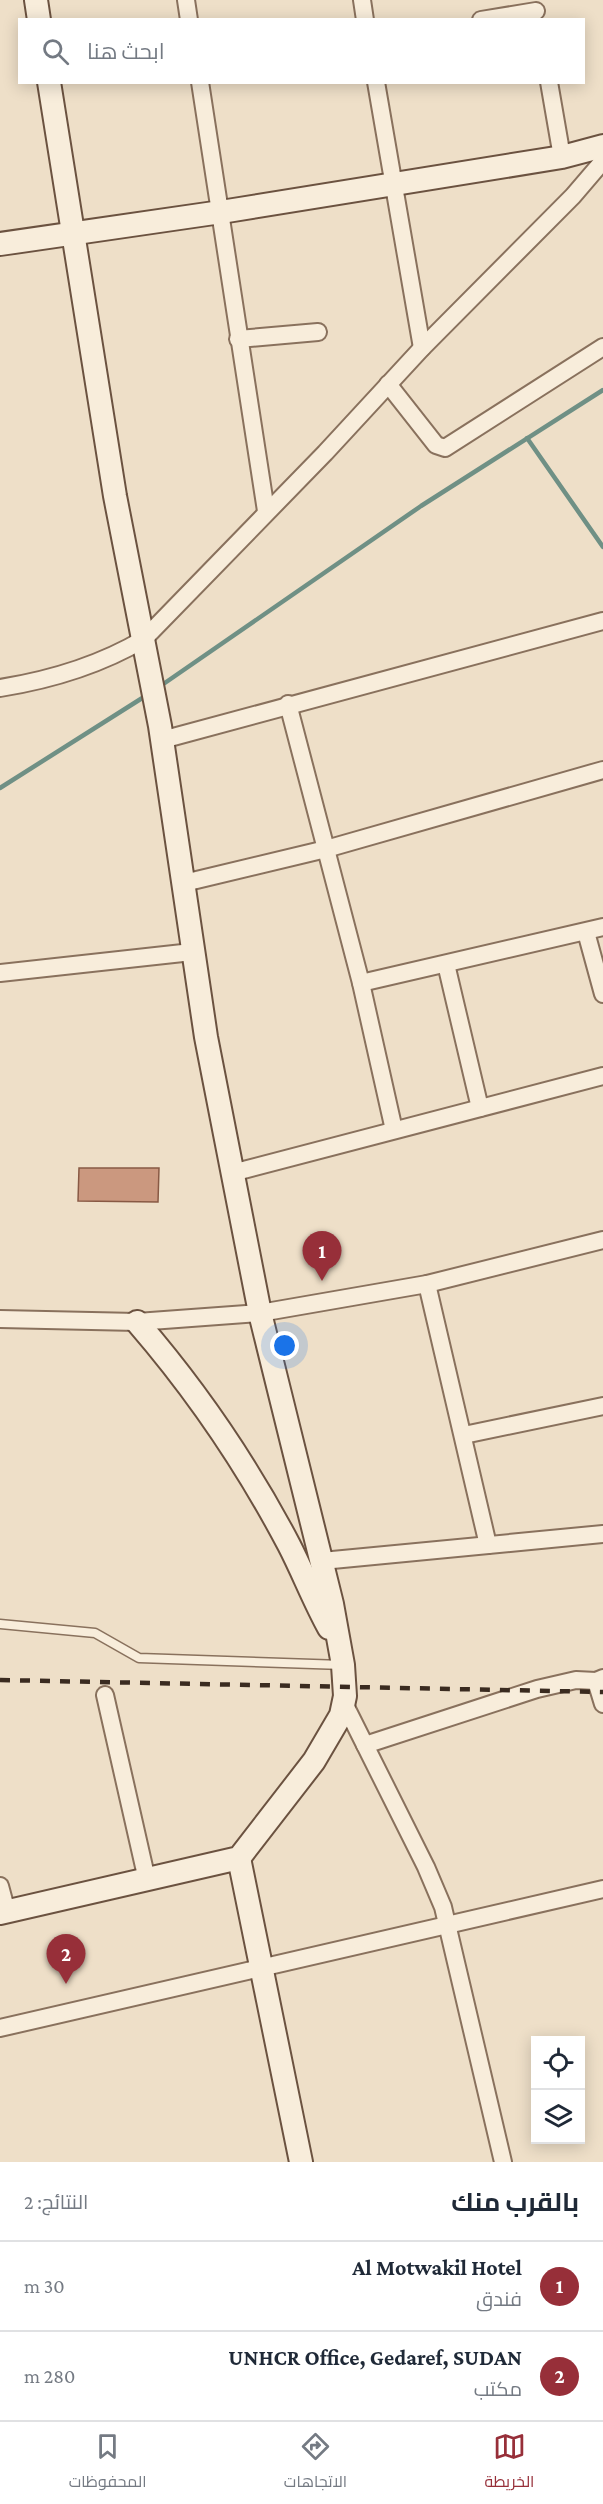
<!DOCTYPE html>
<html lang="ar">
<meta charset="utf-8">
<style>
body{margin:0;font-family:"Crimson Pro",Cairo,serif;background:#f6f6f7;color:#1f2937;direction:rtl}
.controls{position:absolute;right:18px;bottom:18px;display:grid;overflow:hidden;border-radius:0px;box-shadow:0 3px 15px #0003}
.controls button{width:54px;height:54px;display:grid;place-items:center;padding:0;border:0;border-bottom:2px solid #e0e1e3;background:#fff;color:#1f2937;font:30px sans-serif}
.you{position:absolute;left:285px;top:1346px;width:21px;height:21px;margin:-15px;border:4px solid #fff;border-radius:50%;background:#1a73e8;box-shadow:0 0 0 9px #1a73e833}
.badge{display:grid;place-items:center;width:39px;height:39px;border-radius:50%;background:#972f39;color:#fff;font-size:20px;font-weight:700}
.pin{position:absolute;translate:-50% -50px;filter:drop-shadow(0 2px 3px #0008)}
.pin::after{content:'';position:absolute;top:32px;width:21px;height:18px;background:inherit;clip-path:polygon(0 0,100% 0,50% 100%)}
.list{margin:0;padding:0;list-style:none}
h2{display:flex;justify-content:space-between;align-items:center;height:78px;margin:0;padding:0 24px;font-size:26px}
h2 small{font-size:20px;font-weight:400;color:#747a83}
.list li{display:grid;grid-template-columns:39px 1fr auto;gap:18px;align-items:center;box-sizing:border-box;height:90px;padding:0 24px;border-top:2px solid #e0e1e3}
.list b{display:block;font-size:22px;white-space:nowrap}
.list p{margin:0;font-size:20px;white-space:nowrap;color:#747a83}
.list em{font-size:20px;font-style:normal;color:#747a83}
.icon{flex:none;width:33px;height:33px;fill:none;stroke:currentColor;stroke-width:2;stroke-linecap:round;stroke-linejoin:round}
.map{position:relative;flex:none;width:603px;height:2162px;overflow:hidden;direction:ltr}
.search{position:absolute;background:#fff;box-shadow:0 3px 15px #0003;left:18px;right:18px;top:18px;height:66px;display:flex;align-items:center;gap:15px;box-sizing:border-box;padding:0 21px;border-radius:0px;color:#747a83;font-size:22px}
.sheet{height:258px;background:#fff}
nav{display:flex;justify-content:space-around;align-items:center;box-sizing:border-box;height:84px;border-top:2px solid #e0e1e3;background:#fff;font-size:16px;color:#747a83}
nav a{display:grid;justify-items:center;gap:3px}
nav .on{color:#972f39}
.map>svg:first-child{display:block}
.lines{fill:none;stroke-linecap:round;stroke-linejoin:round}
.stream{stroke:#6f9085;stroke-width:4.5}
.building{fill:#cb987f;stroke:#885944;stroke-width:1.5}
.lane-casing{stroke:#89715d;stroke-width:11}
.street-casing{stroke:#89715d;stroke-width:20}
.secondary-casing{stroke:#6b5240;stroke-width:26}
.lane{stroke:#f8eddb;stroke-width:8}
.street{stroke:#f8eddb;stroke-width:16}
.secondary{stroke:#f8eddb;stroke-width:22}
.rail{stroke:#3a2b20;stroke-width:4.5;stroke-dasharray:10 10;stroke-linecap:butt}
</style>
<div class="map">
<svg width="603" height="2162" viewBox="0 0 603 2162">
<rect width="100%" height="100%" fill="#eedfc8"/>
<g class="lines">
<g class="stream">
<polyline points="527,438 603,547"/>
<polyline points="159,687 421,506 603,390"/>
<polyline points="0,788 147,695"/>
</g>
</g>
<polygon class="building" points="79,1168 159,1168 158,1202 78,1201"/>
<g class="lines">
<defs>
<polyline id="lane" points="0,1624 95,1633 139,1658 343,1665"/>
<g id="street">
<polyline points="186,0 189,20"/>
<polyline points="362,0 365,20"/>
<polyline points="481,20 536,11"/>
<path d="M200,82C223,225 243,368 266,511"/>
<polyline points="376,82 422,348"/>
<polyline points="549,82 562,157"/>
<polyline points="238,339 318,332"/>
<polyline points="388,384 436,445 445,448 603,347"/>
<path d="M0,688C50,680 100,665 144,639L325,453L422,348L573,196L603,161"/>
<polyline points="288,704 361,983 394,1130"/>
<polyline points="162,740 603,621"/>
<polyline points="184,883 326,849 603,770"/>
<polyline points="586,932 603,994"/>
<polyline points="446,964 480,1108"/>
<polyline points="0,973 192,952"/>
<polyline points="361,983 603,927"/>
<polyline points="232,1173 603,1076"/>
<polyline points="427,1284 488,1545"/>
<polyline points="0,1319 137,1322 260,1313 427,1284 603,1240"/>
<polyline points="464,1435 603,1406"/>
<polyline points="322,1561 603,1534"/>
<polyline points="596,1681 603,1704"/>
<polyline points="105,1695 147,1880"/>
<polyline points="344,1703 426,1867 443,1907 503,2162"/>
<polyline points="365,1745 537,1689 576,1680 596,1681 603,1678"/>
<polyline points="0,1886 7,1912"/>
<polyline points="0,2028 603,1889"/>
</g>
<g id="secondary">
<polyline points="36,0 39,20"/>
<polyline points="0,244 221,212 562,157 603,146"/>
<path d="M137,1322C195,1389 248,1467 289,1545C303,1572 314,1601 329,1628"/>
<polyline points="239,1858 301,2162"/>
<polyline points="0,1913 239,1858 314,1761 341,1715 345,1696 343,1665 332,1604 260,1313 206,1037 160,726 115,496 49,82"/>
</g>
</defs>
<use href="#lane" class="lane-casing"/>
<use href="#street" class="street-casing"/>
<use href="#secondary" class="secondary-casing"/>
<use href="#lane" class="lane"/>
<use href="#street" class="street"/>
<use href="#secondary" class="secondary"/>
<polyline class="rail" points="0,1680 603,1692"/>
</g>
</svg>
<div class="controls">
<button><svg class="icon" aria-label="locate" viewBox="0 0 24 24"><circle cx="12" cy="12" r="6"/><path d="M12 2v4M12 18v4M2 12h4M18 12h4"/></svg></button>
<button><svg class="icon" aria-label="layers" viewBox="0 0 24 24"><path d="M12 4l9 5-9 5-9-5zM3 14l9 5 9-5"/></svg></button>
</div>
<div class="you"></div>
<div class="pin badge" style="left:322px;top:1281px">1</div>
<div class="pin badge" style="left:66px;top:1984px">2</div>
<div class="search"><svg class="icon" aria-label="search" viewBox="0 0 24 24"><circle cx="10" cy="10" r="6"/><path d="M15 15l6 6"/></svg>ابحث هنا</div>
</div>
<section class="sheet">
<h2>بالقرب منك<small>النتائج: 2</small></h2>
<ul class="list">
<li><span class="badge">1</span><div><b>Al Motwakil Hotel</b><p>فندق</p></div><em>30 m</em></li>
<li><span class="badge">2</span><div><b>UNHCR Office, Gedaref, SUDAN</b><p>مكتب</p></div><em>280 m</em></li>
</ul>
</section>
<nav>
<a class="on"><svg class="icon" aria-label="map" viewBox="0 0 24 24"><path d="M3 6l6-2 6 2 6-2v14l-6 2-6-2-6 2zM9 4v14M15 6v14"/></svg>الخريطة</a>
<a><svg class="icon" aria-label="directions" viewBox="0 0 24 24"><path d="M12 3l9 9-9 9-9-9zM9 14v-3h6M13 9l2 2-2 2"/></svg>الاتجاهات</a>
<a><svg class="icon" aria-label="saved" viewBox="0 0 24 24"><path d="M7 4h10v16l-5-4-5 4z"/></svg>المحفوظات</a>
</nav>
